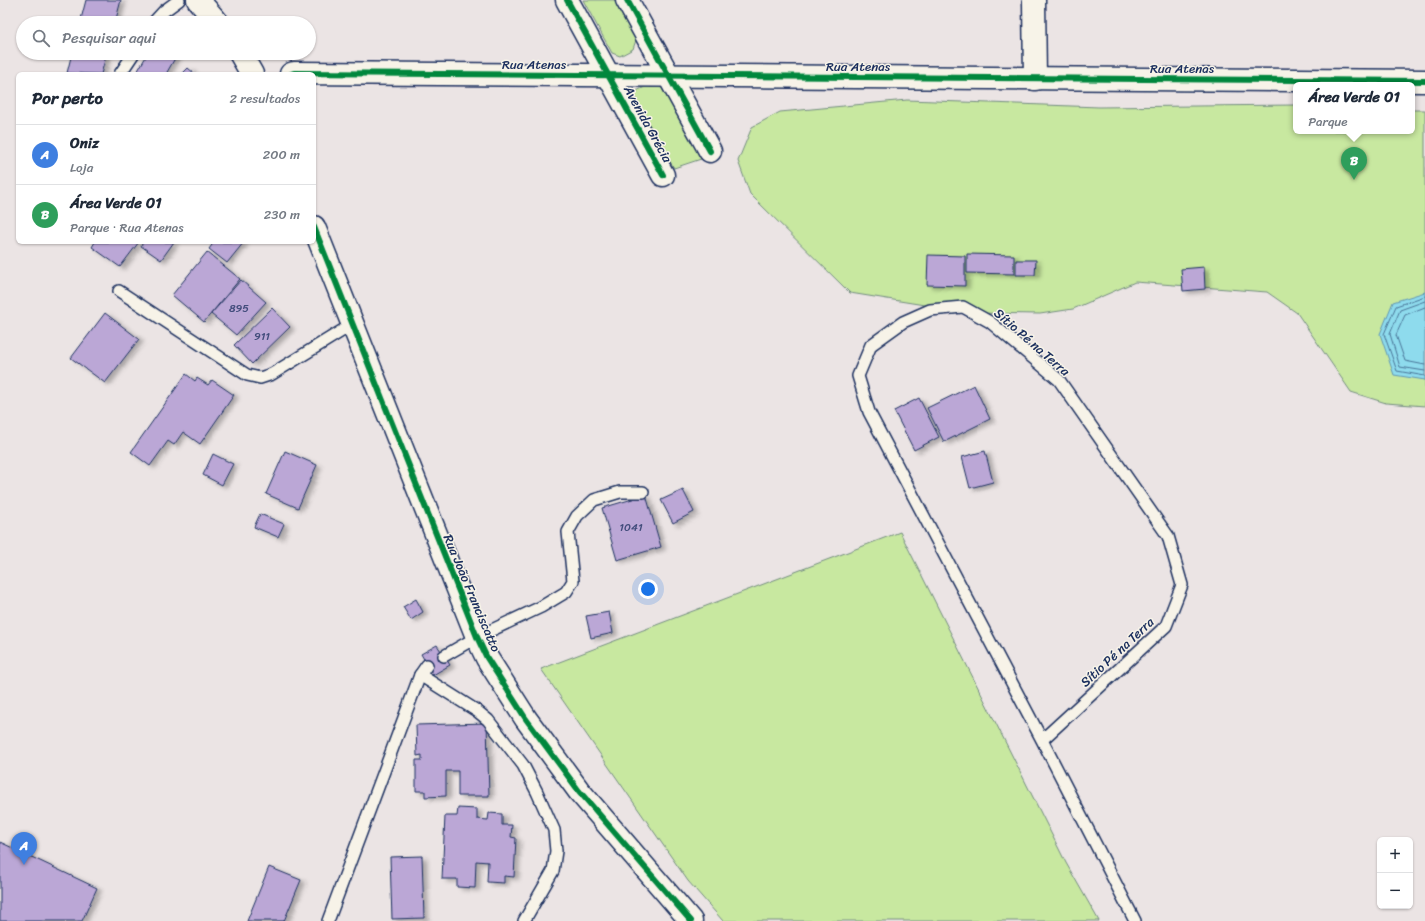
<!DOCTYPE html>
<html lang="pt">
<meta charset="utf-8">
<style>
body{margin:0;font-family:Sriracha,sans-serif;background:#f6f6f7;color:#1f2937}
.controls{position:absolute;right:12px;bottom:12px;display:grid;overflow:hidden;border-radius:6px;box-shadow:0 1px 3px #0004}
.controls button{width:36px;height:36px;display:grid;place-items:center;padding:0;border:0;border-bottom:1px solid #e0e1e3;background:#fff;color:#1f2937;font:20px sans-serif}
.you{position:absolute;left:648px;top:589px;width:14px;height:14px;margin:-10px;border:3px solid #fff;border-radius:50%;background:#1a73e8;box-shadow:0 0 0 6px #1a73e833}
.badge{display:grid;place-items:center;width:26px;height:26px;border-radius:50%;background:#7c3aed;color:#fff;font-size:13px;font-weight:700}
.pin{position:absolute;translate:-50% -33px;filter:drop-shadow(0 1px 2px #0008)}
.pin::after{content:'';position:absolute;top:21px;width:14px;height:12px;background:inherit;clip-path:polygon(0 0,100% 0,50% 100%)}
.popup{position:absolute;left:1293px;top:82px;width:122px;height:52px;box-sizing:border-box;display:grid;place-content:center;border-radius:6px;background:#fff;filter:drop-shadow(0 1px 3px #0005);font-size:13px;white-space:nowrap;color:#747a83}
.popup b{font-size:15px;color:#1f2937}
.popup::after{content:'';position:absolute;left:50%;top:100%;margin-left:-8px;border:8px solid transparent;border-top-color:#fff}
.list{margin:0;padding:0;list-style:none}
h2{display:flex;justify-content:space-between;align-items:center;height:52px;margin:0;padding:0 16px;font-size:17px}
h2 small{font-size:13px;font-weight:400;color:#747a83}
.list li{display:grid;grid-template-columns:26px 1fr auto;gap:12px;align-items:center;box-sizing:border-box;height:60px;padding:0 16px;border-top:1px solid #e0e1e3}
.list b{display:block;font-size:15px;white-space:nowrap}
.list p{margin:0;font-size:13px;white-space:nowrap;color:#747a83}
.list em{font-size:13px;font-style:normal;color:#747a83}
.icon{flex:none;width:22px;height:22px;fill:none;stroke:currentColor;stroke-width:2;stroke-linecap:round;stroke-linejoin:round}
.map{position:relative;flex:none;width:1425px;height:921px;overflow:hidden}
.search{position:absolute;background:#fff;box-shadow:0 1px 3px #0004;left:16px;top:16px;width:300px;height:44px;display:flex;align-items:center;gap:10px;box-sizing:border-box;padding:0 14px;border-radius:22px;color:#747a83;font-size:15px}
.panel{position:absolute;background:#fff;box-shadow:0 1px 3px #0004;left:16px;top:72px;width:300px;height:172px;border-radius:6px}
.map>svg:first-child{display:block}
.green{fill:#c8e8a0;stroke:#728c7f}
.water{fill:#8edbed;stroke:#6096b4}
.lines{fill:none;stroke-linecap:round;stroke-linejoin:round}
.shore{stroke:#497497;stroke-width:1}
.building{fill:#bba7d6;stroke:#1b2f5e;filter:url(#shadow)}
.service-casing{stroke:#1b2f5e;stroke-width:14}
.minor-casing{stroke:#1b2f5e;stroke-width:25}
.tertiary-casing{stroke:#1b2f5e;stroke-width:25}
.service{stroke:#f7f3e8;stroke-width:11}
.minor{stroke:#f7f3e8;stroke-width:22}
.tertiary{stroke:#f7f3e8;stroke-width:22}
.cycleway-casing{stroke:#f7f3e8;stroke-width:8}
.cycleway{stroke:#00873e;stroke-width:6}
.labels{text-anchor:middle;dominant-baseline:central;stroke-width:3;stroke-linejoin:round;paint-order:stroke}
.number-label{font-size:11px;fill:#434d7c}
.street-label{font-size:13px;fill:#1b2f5e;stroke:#f7f3e8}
</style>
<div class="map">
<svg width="1425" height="921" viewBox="0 0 1425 921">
<defs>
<filter id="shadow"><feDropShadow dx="4.5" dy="2.5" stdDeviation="2" flood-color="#0004"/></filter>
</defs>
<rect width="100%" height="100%" fill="#ebe4e4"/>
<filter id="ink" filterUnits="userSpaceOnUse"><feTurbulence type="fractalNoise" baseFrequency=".025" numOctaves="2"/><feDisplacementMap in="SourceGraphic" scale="8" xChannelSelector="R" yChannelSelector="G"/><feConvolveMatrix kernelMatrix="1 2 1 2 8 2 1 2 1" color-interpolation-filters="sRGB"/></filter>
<g filter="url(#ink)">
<g class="green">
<polygon points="583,0 617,0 637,37 633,49 620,56 612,53"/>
<polygon points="652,84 661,87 704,158 674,168 634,103 636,91"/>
<polygon points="907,100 1099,107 1296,105 1296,131 1412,131 1412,110 1425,110 1425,406 1386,403 1351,392 1297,313 1267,292 1135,282 1073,309 1040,314 974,313 850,293 750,194 738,161 752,127 780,112"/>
<polygon points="900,532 1066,863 1099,921 723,921 688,881 541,669"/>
</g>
<polygon class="water" points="1425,292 1425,380 1394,375 1380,334 1393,302"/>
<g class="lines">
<g class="shore">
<polyline points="1425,296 1396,306 1384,334 1397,371 1425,376"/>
<polyline points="1425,301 1400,310 1390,334 1400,367 1425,371"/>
<polyline points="1425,307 1405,315 1396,335 1405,361 1425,365"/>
</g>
</g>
<g class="building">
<polygon points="86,0 121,0 115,23 80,23"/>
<polygon points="72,53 107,53 101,74 67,73"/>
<polygon points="148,53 178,53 166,74 136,74"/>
<polygon points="188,68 195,74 182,74"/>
<polygon points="95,242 139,242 120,267 92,247"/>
<polygon points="143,242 174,242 161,260 141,246"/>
<polygon points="214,242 244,242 227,263 209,249"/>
<polygon points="207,252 240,279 204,322 172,295"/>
<polygon points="967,254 1014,255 1014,274 967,273"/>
<polygon points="928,255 965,256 965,286 927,285"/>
<polygon points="1016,260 1036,260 1035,275 1016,275"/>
<polygon points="1204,267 1205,289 1183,291 1181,269"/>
<polygon points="241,280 266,302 236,335 211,314"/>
<polygon points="272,308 290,327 252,364 234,345"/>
<polygon points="105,313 139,339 105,383 71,358"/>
<polygon points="186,374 195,381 197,378 208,385 212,380 234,395 200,444 183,432 174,445 168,441 150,466 131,452"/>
<polygon points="974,385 990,419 944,442 927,408"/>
<polygon points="919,398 939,437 914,450 894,411"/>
<polygon points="285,451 317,465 298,508 266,494"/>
<polygon points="985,451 993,482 970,488 962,457"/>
<polygon points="213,454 233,464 222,485 203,475"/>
<polygon points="683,490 694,512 673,523 661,500"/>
<polygon points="646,495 661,547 617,560 602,508"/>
<polygon points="260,514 284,524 278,537 254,527"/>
<polygon points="416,599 423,612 411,620 403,607"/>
<polygon points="609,612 613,633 591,638 586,616"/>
<polygon points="437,645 450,665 433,675 421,654"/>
<polygon points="487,723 489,796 458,796 458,771 446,771 446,796 425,797 425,791 416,791 416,760 422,760 422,755 417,756 416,725"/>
<polygon points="458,808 477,809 477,819 488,820 489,813 502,814 502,825 512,825 511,837 516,838 514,877 504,876 504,883 487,882 488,862 476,861 475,888 457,887 457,879 442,879 445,816 457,816"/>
<polygon points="0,842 97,888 82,921 0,921"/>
<polygon points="422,856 424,918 392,919 390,857"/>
<polygon points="269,867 301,880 284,921 247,921"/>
</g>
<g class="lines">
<defs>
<g id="service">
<polyline points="153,23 164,11 179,0"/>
<polyline points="120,74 134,53"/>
<polyline points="119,291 247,375 260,378 272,374 353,324"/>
<polyline points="444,656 477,637 541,607 566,592 573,581 568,532 577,516 594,500 620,492 643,492"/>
<polyline points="420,675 477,711 488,720 523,765 537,792 554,830 556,851 553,871 524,921"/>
<polyline points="1042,740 1166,626 1182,585 1168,536 1059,380 990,322 963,307 930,310 903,322 871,345 858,376 869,412 1042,740 1135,921"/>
<polyline points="328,921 420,675 427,665"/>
</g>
<g id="minor">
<polyline points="567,0 663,175"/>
<polyline points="627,0 710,151"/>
<polyline points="1034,0 1035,79"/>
<polyline points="291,74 294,73 1425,81"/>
</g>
<g id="tertiary">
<polyline points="198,0 218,23"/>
<polyline points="240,53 252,74"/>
<polyline points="314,227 477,637 487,658 526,719 579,791 691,921"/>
</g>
</defs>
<use href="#service" class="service-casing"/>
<use href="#minor" class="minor-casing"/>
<use href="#tertiary" class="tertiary-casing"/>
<use href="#service" class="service"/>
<use href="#minor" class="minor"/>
<use href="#tertiary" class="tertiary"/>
<defs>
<g id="cycleway">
<polyline points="567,0 663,175"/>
<polyline points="627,0 710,151"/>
<polyline points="291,74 294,73 1425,81"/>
<polyline points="314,227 477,637 487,658 526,719 579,791 691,921"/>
</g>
</defs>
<use href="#cycleway" class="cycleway-casing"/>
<use href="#cycleway" class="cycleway"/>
</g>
</g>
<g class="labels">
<g class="number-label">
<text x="239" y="308">895</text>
<text x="262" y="336">911</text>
<text x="631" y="527">1041</text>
</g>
<g class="street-label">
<text x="534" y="64">Rua Atenas</text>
<text x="858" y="66">Rua Atenas</text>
<text x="1182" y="68">Rua Atenas</text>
<text transform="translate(648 124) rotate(61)">Avenida Grécia</text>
<text transform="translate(1032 342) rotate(41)">Sítio Pé na Terra</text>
<text transform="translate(472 593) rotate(67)">Rua João Franciscatto</text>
<text transform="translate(1117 652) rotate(-43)">Sítio Pé na Terra</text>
</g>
</g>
</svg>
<div class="controls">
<button>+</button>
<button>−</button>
</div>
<div class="you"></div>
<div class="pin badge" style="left:24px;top:865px;background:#3f7fe0">A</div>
<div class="pin badge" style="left:1354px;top:180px;background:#2e9e5b">B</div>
<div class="popup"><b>Área Verde 01</b>Parque</div>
<div class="search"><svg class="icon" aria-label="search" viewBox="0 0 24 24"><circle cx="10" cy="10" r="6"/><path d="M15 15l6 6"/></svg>Pesquisar aqui</div>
<section class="panel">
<h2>Por perto<small>2 resultados</small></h2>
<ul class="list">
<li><span class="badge" style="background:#3f7fe0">A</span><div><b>Oniz</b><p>Loja</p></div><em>200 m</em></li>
<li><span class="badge" style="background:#2e9e5b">B</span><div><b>Área Verde 01</b><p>Parque · Rua Atenas</p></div><em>230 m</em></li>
</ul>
</section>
</div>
